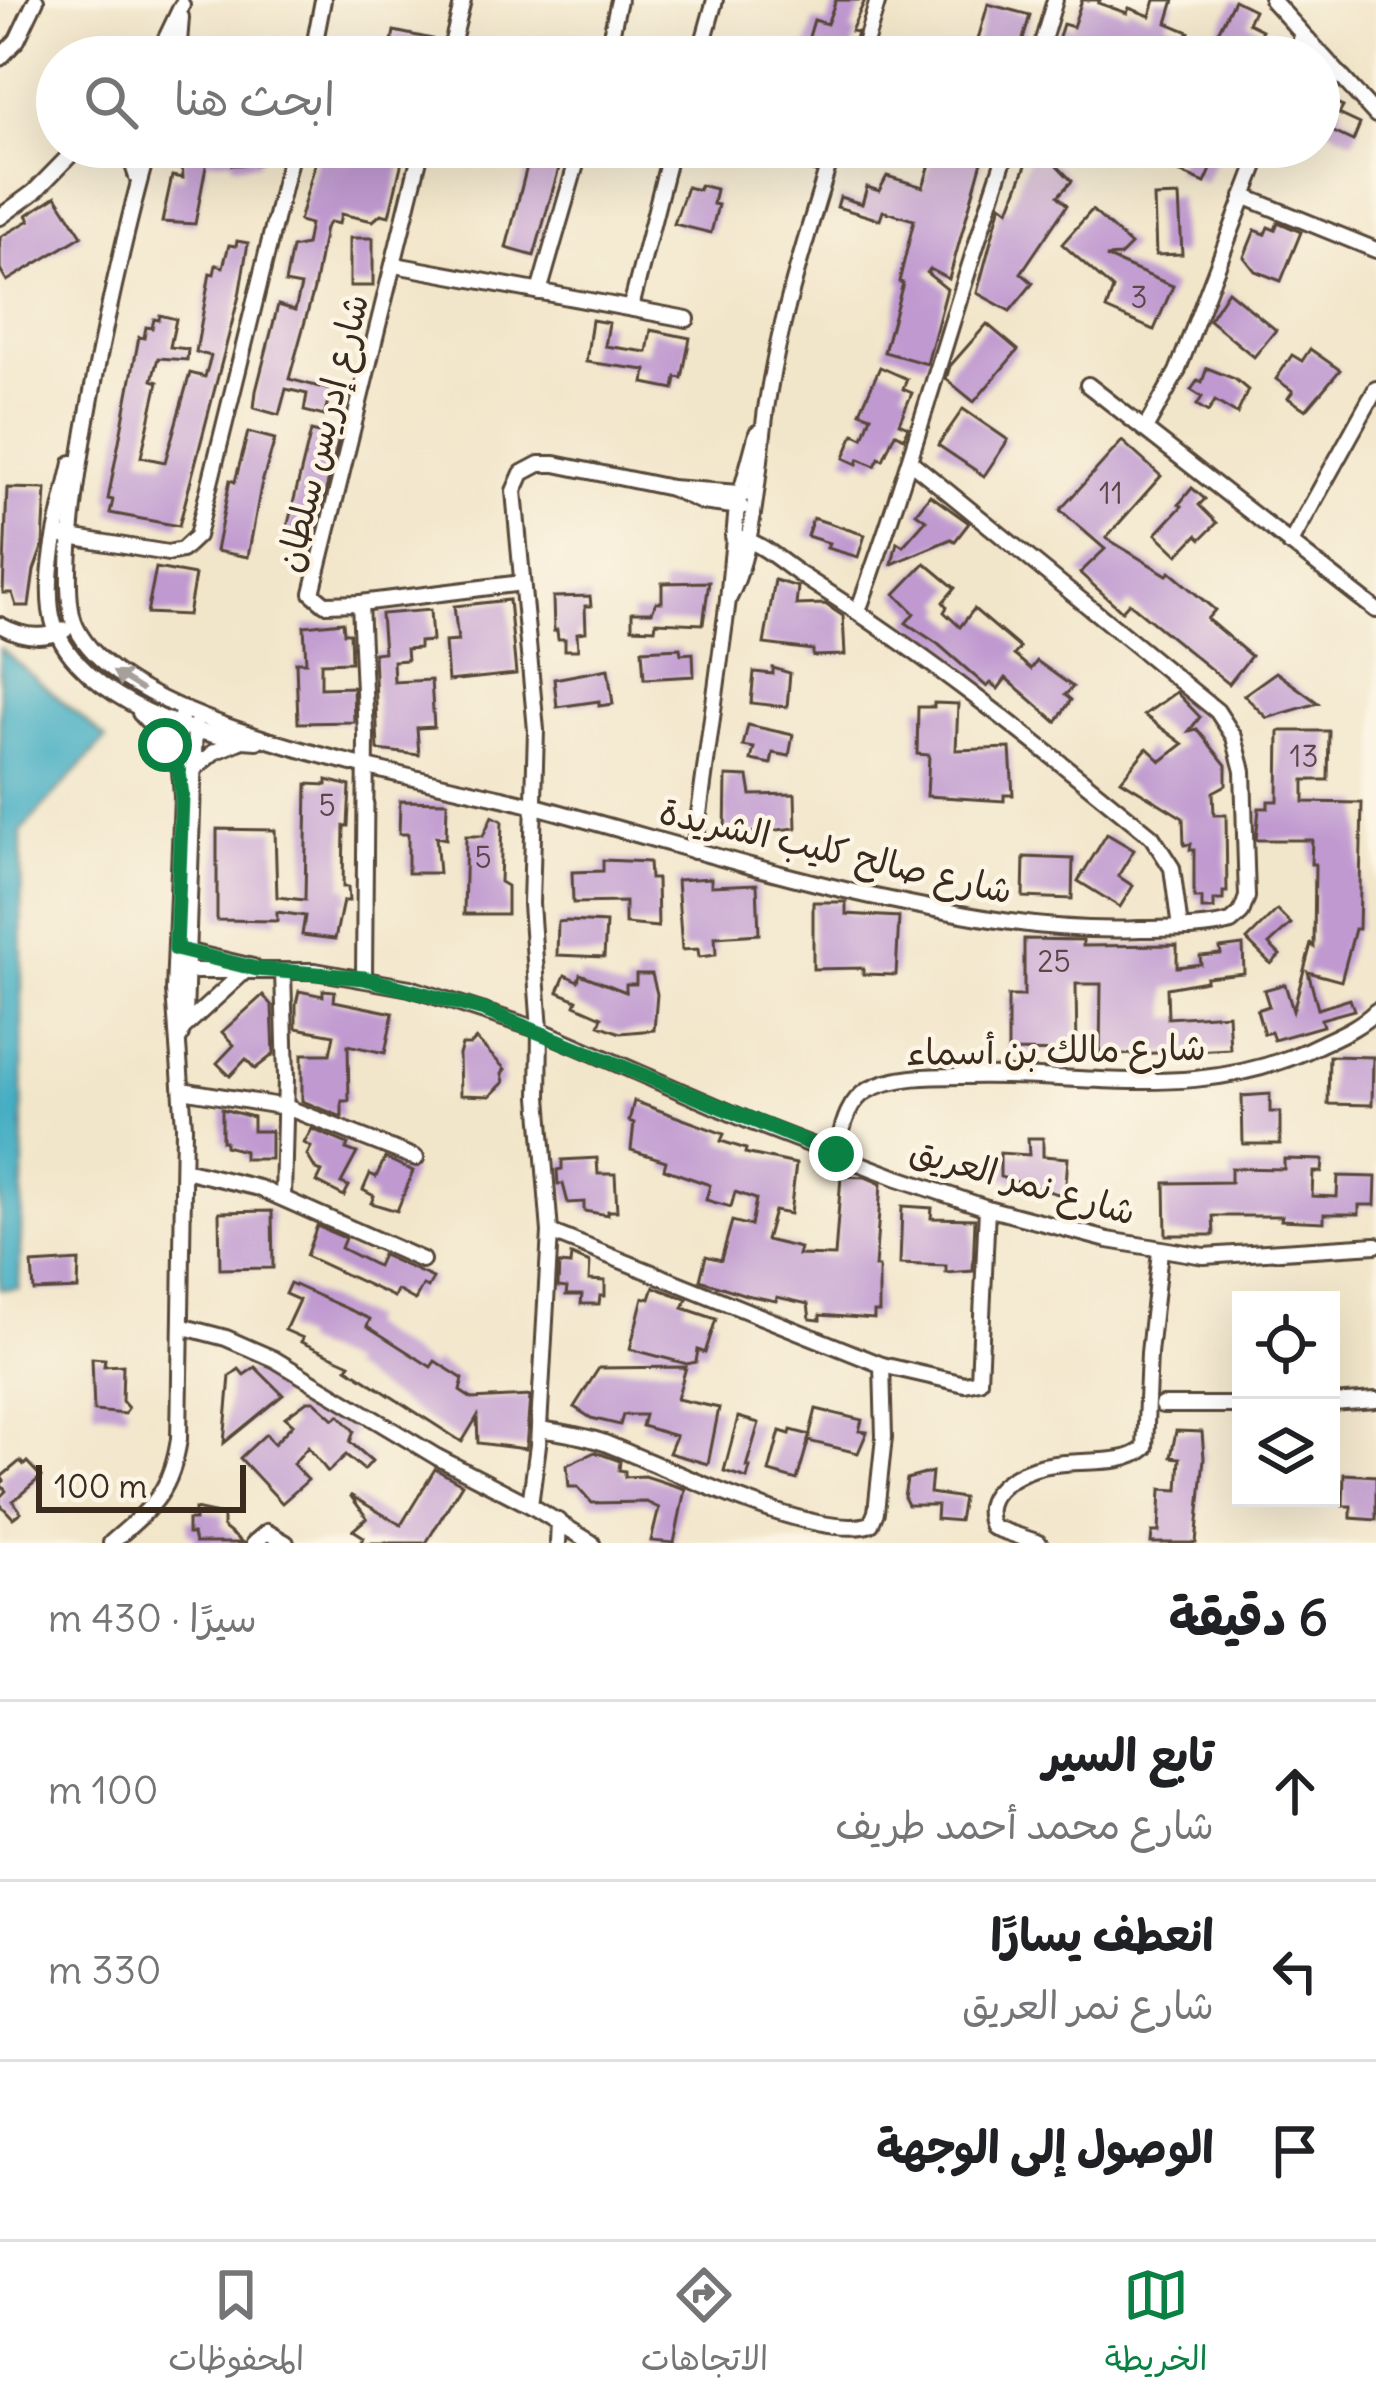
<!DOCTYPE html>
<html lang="ar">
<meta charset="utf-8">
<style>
body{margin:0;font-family:Delius,"Playpen Sans Arabic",sans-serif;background:#f6f6f6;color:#202124;direction:rtl}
.controls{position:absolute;right:36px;bottom:36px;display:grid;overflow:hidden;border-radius:0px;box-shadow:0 12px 48px #0002}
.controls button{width:108px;height:108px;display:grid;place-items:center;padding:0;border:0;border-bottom:3px solid #e0e0e0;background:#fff;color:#202124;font:60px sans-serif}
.scale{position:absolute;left:36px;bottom:30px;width:210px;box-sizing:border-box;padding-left:12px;border:6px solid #3b2a1e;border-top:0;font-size:33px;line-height:42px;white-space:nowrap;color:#3b2a1e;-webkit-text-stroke:9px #fcf5e5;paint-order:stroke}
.stop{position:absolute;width:36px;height:36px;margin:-27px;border:9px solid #0b8043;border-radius:50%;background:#fff}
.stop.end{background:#0b8043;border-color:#fff;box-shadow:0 3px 12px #0008}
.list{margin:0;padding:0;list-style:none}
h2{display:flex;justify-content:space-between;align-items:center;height:156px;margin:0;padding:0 48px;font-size:51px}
h2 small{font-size:39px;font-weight:400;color:#757577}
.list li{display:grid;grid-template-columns:78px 1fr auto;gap:36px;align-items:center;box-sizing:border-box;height:180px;padding:0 48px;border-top:3px solid #e0e0e0}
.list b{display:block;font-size:45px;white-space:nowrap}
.list p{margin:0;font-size:39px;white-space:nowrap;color:#757577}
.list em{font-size:39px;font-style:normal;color:#757577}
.icon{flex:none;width:66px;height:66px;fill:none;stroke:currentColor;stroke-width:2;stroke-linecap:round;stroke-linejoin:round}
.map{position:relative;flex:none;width:1376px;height:1543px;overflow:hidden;direction:ltr}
.search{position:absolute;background:#fff;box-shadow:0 12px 48px #0002;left:36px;right:36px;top:36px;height:132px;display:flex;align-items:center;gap:30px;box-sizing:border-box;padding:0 42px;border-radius:66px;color:#757577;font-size:45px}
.sheet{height:696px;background:#fff}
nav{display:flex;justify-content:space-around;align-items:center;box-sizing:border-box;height:168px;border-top:3px solid #e0e0e0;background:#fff;font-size:33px;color:#757577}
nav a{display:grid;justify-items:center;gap:6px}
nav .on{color:#0b8043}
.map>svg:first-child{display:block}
.water{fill:#44aec3;stroke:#406c70;stroke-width:3}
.building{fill:#bf99d0}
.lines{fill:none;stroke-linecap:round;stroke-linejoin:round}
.minor-casing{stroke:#564638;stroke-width:20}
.minor{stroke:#fff;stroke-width:14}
.oneway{fill:#a79f9a}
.route{stroke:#0b8043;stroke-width:15}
.labels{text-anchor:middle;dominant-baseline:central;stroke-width:9;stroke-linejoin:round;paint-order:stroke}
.number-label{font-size:30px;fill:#5c464a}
.street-label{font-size:36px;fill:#3b2a1e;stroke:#fcf5e5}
</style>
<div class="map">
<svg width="1376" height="1543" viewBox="0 0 1376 1543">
<rect width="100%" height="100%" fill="#fcf5e5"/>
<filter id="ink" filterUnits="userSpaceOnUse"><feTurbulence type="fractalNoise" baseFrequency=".00833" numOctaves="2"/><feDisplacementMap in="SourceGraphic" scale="24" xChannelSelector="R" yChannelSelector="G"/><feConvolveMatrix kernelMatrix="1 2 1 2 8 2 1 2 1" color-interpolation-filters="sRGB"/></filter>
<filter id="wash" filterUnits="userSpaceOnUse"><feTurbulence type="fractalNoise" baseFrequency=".004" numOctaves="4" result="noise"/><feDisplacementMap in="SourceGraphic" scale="48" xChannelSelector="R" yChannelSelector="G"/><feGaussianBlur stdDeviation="2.7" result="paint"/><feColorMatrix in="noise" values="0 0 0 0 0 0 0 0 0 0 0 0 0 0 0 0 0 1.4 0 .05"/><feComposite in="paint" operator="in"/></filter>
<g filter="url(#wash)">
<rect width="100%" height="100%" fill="#f2e6ca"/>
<polygon class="water" points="0,648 106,739 21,831 23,1177 19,1289 0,1289"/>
<g id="blocks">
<g class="building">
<polygon points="836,0 865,0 851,31 857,32 850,57 803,57 814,20 827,24"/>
<polygon points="1082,0 1100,0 1098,3 1127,13 1129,8 1150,16 1155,0 1174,0 1167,23 1189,32 1179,57 1088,57 1056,46 1063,24 1073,27"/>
<polygon points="1234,0 1254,10 1248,23 1262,30 1259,36 1267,40 1261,53 1248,47 1243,57 1238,57 1226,52 1231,42 1216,36"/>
<polygon points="988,4 1030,15 1018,57 973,57"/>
<polygon points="394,31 432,39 428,57 389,57"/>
<polygon points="1319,96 1343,107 1339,114 1360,124 1353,141 1319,125"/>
<polygon points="181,147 258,147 259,164 232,165 232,160 207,161 195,224 162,222 172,176 183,178"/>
<polygon points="320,147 400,147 398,156 403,157 389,216 381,214 373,221 341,214 339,224 330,222 325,228 314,289 289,379 331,390 324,416 304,411 307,394 286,389 279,415 254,408 256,391 278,305 295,310 301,286 285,283 292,248 306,245 310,224 299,221"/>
<polygon points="532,147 565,147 534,256 506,248"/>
<polygon points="781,147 822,147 815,172 777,160"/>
<polygon points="895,147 986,147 949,279 930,269 927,273 947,289 927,364 884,352 903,283 899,282 914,220 883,211 880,220 837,207 840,197 862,204 867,187 879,191 887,176 923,187 931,161"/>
<polygon points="1033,147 1039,147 1072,181 1058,196 1067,205 1021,273 1033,283 1010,311 977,293 1001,204 1009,210"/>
<polygon points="1187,147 1221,147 1205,183 1174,170"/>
<polygon points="700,185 716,189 713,204 718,205 711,233 674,224 687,187 699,190"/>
<polygon points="56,196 82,236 7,281 0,269 0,237 30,220 27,215"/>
<polygon points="1179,196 1182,254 1156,255 1154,197"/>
<polygon points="1092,210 1131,245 1120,256 1106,257 1173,286 1154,330 1106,309 1113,289 1062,244"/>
<polygon points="1278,222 1301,232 1281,281 1255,271 1244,257 1255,230 1265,234 1268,227 1275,230"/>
<rect x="350" y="238" width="23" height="48"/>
<polygon points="237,241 248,243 239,296 179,526 110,513 113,500 108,499 139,337 144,338 146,327 152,328 154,319 159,320 160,315 176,319 170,347 188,349 187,360 158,358 152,380 158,382 141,457 165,462 190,373 205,377 211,356 196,352 210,273 214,274 216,265 223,267 229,245 236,246"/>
<polygon points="1228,291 1276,330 1254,357 1209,320"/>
<polygon points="592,320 609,323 605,346 647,352 651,330 690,338 682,378 676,377 674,389 644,383 646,370 586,362"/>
<polygon points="987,324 1018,350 974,402 946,379 950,366"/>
<polygon points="1310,349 1340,370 1306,410 1288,398 1293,391 1276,379 1292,355 1302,361"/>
<polygon points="880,367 907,379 903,389 912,393 899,423 908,427 904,438 895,433 883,460 879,458 875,466 859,459 857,464 844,458 854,434 863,438 871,416 860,412"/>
<polygon points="1207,368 1235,379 1248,390 1237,414 1215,401 1208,412 1197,405 1202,397 1191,390 1198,380 1202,382"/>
<polygon points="963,409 1008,440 984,476 938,445"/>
<polygon points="311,431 339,438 313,542 285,536"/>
<polygon points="248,432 275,439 261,486 248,557 216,551 230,480 235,482"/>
<polygon points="1122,441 1161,476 1106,538 1167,575 1170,572 1215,610 1207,619 1251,656 1229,684 1129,603 1122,611 1080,573 1105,549 1060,510"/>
<polygon points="7,488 46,489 43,545 34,570 29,606 16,606 12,593 3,593"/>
<polygon points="1192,488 1205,499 1199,505 1217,523 1201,539 1197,535 1178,555 1156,534 1182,506 1179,504"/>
<polygon points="930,495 969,523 955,541 951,539 892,564 897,542 903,546 926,520 916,513"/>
<polygon points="813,518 865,535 858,557 827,548 829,543 807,536"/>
<polygon points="925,563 955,588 943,602 947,607 944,612 960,627 974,609 1020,648 1014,655 1031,669 1037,661 1073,687 1065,695 1071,700 1056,722 1006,678 998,689 991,683 987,687 938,644 906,623 914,613 895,594"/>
<polygon points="156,568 195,575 188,615 147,613"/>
<polygon points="775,580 798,587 796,605 825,604 843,616 845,655 813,656 813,650 764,644"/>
<polygon points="709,582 703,624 656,622 655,629 632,628 632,612 652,612 656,602 662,602 662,583"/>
<polygon points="590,596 591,606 585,606 586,632 577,633 578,650 565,650 565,639 558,639 557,630 554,631 553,597"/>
<polygon points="509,600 516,674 448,681 445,642 458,641 454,606"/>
<polygon points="430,610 432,641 419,642 419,648 406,649 407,660 393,661 394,682 431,680 434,727 417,728 419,755 378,750 374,653 384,652 381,614"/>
<polygon points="343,622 344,633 350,633 351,662 321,663 321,688 353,687 354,722 298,723 296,662 306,662 304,626"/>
<polygon points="680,648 681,654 693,653 694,676 644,679 642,650"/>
<polygon points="773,668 790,673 787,707 751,703 754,672 773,674"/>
<polygon points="608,669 613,704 599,706 599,701 557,707 554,679"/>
<polygon points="1276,672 1318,703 1267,718 1244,695"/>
<polygon points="1176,692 1200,717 1189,731 1197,729 1226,765 1226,785 1213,792 1214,815 1226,815 1227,892 1223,892 1223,900 1214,900 1214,909 1202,909 1202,898 1194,898 1194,850 1190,850 1191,844 1184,845 1183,818 1121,780 1147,748 1161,761 1183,744 1144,715"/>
<polygon points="934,703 958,704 956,750 1010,748 1013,795 1004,795 1004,801 927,796 929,755 917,754 918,707 934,707"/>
<polygon points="748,725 793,735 789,756 773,753 771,764 751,760 754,748 743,746"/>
<polygon points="1279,731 1329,731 1328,780 1304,780 1304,802 1362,803 1359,929 1355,929 1341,981 1308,972 1318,1009 1350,999 1354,1010 1321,1019 1323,1026 1274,1040 1271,1032 1264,1034 1257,1010 1269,1006 1264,990 1285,984 1293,1011 1311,944 1314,947 1315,864 1311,864 1312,840 1256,840 1259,808 1268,808 1268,801 1278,801"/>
<polygon points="726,776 748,777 751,795 795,794 796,828 750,833 750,837 725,837"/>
<polygon points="327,780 350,786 348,826 344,826 343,887 348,887 349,901 343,901 335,939 302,935 305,916 277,912 277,921 217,920 217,829 275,830 277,897 305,900 307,784 327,785"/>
<polygon points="400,801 447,802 446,839 436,837 439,873 408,873 408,834 399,834"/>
<polygon points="492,816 502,821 500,882 507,886 507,914 464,914 466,836 483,836"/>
<polygon points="1107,834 1134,850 1118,876 1133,886 1120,907 1078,881"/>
<polygon points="1024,857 1073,859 1072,899 1023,897"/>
<polygon points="603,860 649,862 650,879 657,879 658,927 625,924 625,902 573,903 572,872 603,871"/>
<polygon points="711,878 711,886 757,884 759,934 715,937 716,955 699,957 698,949 682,950 677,880"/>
<polygon points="813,902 846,902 846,914 899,917 896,975 863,974 863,968 813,969"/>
<polygon points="1277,910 1291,924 1269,944 1280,955 1271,964 1247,940"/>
<polygon points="567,921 606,923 604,957 557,955 558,922"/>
<polygon points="1024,939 1083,940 1083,946 1177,945 1177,967 1201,964 1200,956 1221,954 1220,948 1243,945 1244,973 1206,977 1206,981 1167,988 1168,1018 1228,1014 1230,1049 1100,1056 1101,984 1076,984 1077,1052 1008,1051 1008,996 1024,996"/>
<polygon points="580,974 626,992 626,984 636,984 636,974 652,974 657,994 654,1030 620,1033 599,1025 602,1017 575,1005 577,1000 558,992 565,975 578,981"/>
<polygon points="323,990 335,991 334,1001 393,1013 385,1053 348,1045 349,1101 342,1101 342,1117 302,1101 302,1054 330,1054 334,1035 296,1028 296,1004 299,991 323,996"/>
<polygon points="263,995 272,1006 274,1054 255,1069 246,1059 230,1076 217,1063 234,1045 222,1032"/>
<polygon points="476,1039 505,1069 502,1073 504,1082 490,1096 460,1095 459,1055 462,1045 470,1045"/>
<polygon points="1329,1056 1373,1057 1372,1105 1328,1104"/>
<polygon points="1270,1094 1270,1112 1280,1112 1280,1144 1243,1144 1242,1096"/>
<polygon points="634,1101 724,1134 721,1141 746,1149 745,1153 796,1164 790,1214 774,1211 766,1240 800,1248 798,1255 835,1256 841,1176 865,1177 881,1184 875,1267 879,1267 879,1312 874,1312 874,1319 820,1315 820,1320 810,1319 808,1304 777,1297 776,1301 746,1295 700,1280 706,1256 721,1260 732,1221 751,1226 756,1199 735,1192 731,1207 706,1200 710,1185 664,1169 666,1161 631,1150 634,1123 629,1121"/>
<polygon points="222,1109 253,1117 253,1131 271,1131 271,1159 244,1159 244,1151 225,1146 225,1141 222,1141"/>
<polygon points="312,1129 348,1144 346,1149 357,1153 341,1183 349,1186 344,1196 317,1182 322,1172 316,1170 307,1155 311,1147 304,1143"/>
<polygon points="1028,1138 1043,1138 1043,1156 1068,1158 1065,1196 1000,1177 1000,1153 1029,1155"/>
<polygon points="385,1158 413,1171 397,1211 371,1203 374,1196 363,1190 370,1174 376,1177"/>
<polygon points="597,1158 598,1174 615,1174 617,1211 608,1211 608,1215 584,1211 584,1202 568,1203 563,1184 558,1184 557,1170 562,1169 562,1160"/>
<polygon points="1284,1159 1323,1160 1322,1172 1313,1172 1312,1196 1337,1197 1338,1176 1376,1177 1375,1205 1359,1205 1359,1214 1324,1214 1324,1222 1281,1220 1282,1216 1213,1216 1214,1235 1166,1235 1165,1183 1231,1182 1231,1168 1284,1169"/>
<polygon points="902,1206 932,1208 931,1218 975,1219 973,1271 946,1273 946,1266 900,1264"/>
<polygon points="272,1211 273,1268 220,1269 219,1212"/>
<polygon points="317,1226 345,1238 341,1248 377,1266 382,1255 433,1278 428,1288 423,1285 415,1300 397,1290 394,1297 306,1256"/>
<polygon points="571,1255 590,1263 589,1280 605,1281 605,1296 600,1296 599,1304 581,1304 582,1295 566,1295 567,1288 558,1287 559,1264 570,1265"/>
<polygon points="79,1261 78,1289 34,1291 32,1264"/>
<polygon points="290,1283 370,1319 367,1326 431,1367 435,1361 463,1379 460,1391 472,1399 530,1396 526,1449 478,1443 477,1417 462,1442 347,1368 350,1364 301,1342 303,1338 285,1330 299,1300 285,1294"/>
<polygon points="654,1287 687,1299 683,1308 716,1319 705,1353 698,1350 696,1362 687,1364 630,1349 643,1297 650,1299"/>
<polygon points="92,1358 105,1359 104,1366 123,1365 122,1401 128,1408 125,1414 94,1411"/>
<polygon points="255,1367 283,1395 224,1443 230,1376 239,1369 244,1375"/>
<polygon points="686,1367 677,1399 719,1408 708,1464 669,1453 676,1436 642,1426 645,1415 623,1415 620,1425 591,1418 574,1407 599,1368"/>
<polygon points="307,1401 314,1401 334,1419 339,1415 354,1431 350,1442 372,1461 364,1470 346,1455 328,1472 308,1447 293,1464 308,1480 282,1503 240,1458 266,1434 274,1444 293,1424 285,1417"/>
<polygon points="816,1409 862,1420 859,1431 867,1432 858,1453 808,1441"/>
<polygon points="738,1417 759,1423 746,1467 750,1467 747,1478 724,1471"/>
<polygon points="791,1430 810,1435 797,1480 769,1472 780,1431 790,1434"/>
<polygon points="1176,1431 1202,1432 1204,1458 1196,1543 1151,1543 1152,1532 1159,1532 1161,1489 1178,1490 1180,1458 1171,1457"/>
<polygon points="595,1452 620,1461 619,1470 625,1471 625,1477 645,1476 685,1489 674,1543 651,1541 659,1508 646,1502 592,1503 578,1487 569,1487 567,1465"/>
<polygon points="20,1461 24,1465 27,1462 41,1477 13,1501 21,1512 13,1518 0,1504 0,1497 6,1491 0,1484 4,1481 1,1477"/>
<polygon points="435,1469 462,1484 426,1543 361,1543 364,1537 353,1530 367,1518 350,1495 401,1525"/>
<polygon points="932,1472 930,1493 963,1498 959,1521 936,1519 937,1505 908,1505 904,1497 907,1479"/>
<polygon points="1344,1474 1376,1476 1376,1520 1351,1518 1351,1506 1343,1506"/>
<polygon points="195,1509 223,1515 223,1527 243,1543 195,1543 193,1534 188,1534 188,1520 195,1520"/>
</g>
</g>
</g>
<g filter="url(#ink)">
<use href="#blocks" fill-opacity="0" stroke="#564638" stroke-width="3"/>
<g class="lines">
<defs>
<g id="minor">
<polyline points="1272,0 1376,115"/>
<polyline points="157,57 182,5"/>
<polyline points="178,57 181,17"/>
<polyline points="312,57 323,0"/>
<polyline points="449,57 463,0"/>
<polyline points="606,57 619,0"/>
<polyline points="699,57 715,0"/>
<polyline points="861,57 878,0"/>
<polyline points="1038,57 1055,0"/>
<polyline points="1297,57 1302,35"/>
<polyline points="0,58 17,40 36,0"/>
<polyline points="127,147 137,177"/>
<path d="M149,147C125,226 45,563 76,627C125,731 431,778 539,807C650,837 759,871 871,896C961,915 1048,933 1140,929C1170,928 1202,930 1231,922L1241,913L1247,897L1243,771L1234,737L1217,711L911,462"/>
<polyline points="422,147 312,593 325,604 360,603 522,583"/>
<polyline points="1243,196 1376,250"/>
<polyline points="0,217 34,192 78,147"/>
<polyline points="395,265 687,319"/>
<polyline points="539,292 581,147"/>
<polyline points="631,307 672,147"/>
<polyline points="1088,385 1376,610"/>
<polyline points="1146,427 1177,372 1263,147"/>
<path d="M72,463C62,509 45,562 51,610C61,688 189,739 257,741"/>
<polyline points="671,488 702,502 741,507"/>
<polyline points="57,535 168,553 182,550 197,536 293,147"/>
<path d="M733,536C763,542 779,561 804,577C926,654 1041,746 1152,837L1172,868L1180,928"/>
<polyline points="1290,544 1376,389"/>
<path d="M728,600C755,548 758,467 766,409C779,321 808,232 834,147"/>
<polyline points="360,603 366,735 364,978"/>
<path d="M858,611C914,458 956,301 1008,147"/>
<path d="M0,625C21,637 42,640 65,630"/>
<polyline points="140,713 160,734 175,763"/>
<polyline points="194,769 214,752 240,741"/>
<polyline points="694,851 728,600 737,507 757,433"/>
<polyline points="181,950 253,967"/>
<polyline points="175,971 315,971 410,988 540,1030 754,1123 895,1177 987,1208 1108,1240 1204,1256 1376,1245"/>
<polyline points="283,971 286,1078 283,1198"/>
<polyline points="184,1027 244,972"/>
<polyline points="180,1037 185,1017 195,725"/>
<polyline points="182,1090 286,1107 416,1158"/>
<path d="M836,1153C842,1131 846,1102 868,1090C897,1075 937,1076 968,1076C1092,1073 1205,1103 1321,1044C1340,1035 1361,1026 1376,1011"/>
<polyline points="184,1170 259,1188 422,1260"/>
<polyline points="184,1327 226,1338 274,1359 437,1457 530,1505 592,1543"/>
<polyline points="882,1365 965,1384 979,1381 987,1208"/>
<polyline points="1331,1403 1376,1400"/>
<polyline points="1162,1405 1241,1405"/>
<path d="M539,1429C561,1432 581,1435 602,1442C660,1464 817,1543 871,1524L876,1512L884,1437L882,1365L550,1232"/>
<polyline points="530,1505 538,1445 550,1232 539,1097 540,1030 531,904 536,730 514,491 522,473 539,464 555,464 671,488 753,494"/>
<path d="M111,1543C151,1508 171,1494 179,1439L184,1126L174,991L182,797L178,745L182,708"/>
<polyline points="254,1543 267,1532 286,1543"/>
<polyline points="558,1543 559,1521"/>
<path d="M1039,1543L992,1527C985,1510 989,1497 1003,1485C1050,1446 1114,1475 1145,1448L1149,1353L1160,1251"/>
</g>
</defs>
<use href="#minor" class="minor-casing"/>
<use href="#minor" class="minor"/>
</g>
<defs><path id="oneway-solid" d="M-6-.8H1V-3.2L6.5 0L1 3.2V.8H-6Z" transform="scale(3)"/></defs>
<use class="oneway" href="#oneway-solid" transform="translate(128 681) rotate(-148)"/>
</g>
<g class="lines" filter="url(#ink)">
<polyline class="route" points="165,745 179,772 182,797 176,949 257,969 364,978 484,1010 836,1154"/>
</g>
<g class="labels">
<g class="number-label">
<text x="1139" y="297">3</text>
<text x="1111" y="493">11</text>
<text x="1304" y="756">13</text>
<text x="327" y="805">5</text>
<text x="483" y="857">5</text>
<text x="1054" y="961">25</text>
</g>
<g class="street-label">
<text transform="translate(322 433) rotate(-76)">شارع إدريس سلطان</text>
<text transform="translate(836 851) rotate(13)">شارع صالح كليب الشريدة</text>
<text transform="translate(1056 1050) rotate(-1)">شارع مالك بن أسماء</text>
<text transform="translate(1023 1181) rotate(16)">شارع نمر العريق</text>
</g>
</g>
</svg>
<div class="controls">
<button><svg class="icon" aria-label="locate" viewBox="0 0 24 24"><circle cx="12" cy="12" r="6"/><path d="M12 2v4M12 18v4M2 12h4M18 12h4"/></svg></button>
<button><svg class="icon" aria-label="layers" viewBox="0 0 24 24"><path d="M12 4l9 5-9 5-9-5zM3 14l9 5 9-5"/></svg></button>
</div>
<div class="scale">100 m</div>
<div class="stop" style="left:165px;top:745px"></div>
<div class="stop end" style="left:836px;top:1154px"></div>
<div class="search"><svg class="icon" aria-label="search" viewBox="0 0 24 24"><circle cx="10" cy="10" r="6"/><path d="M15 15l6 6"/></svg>ابحث هنا</div>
</div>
<section class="sheet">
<h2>6 دقيقة<small>سيرًا · 430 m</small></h2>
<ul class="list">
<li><svg class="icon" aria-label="ahead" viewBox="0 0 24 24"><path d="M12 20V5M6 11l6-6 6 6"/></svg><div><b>تابع السير</b><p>شارع محمد أحمد طريف</p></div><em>100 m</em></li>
<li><svg class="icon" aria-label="left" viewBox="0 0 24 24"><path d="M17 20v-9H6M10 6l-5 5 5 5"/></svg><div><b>انعطف يسارًا</b><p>شارع نمر العريق</p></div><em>330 m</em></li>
<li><svg class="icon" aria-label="arrive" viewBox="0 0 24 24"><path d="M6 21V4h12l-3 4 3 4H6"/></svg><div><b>الوصول إلى الوجهة</b></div></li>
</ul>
</section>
<nav>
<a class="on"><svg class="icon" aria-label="map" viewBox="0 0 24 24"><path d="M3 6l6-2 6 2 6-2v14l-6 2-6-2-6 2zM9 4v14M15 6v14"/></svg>الخريطة</a>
<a><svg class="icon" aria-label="directions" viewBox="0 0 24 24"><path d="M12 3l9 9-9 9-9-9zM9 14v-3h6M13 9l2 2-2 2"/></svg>الاتجاهات</a>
<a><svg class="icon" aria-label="saved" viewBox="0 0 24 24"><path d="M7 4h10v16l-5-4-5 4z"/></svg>المحفوظات</a>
</nav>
